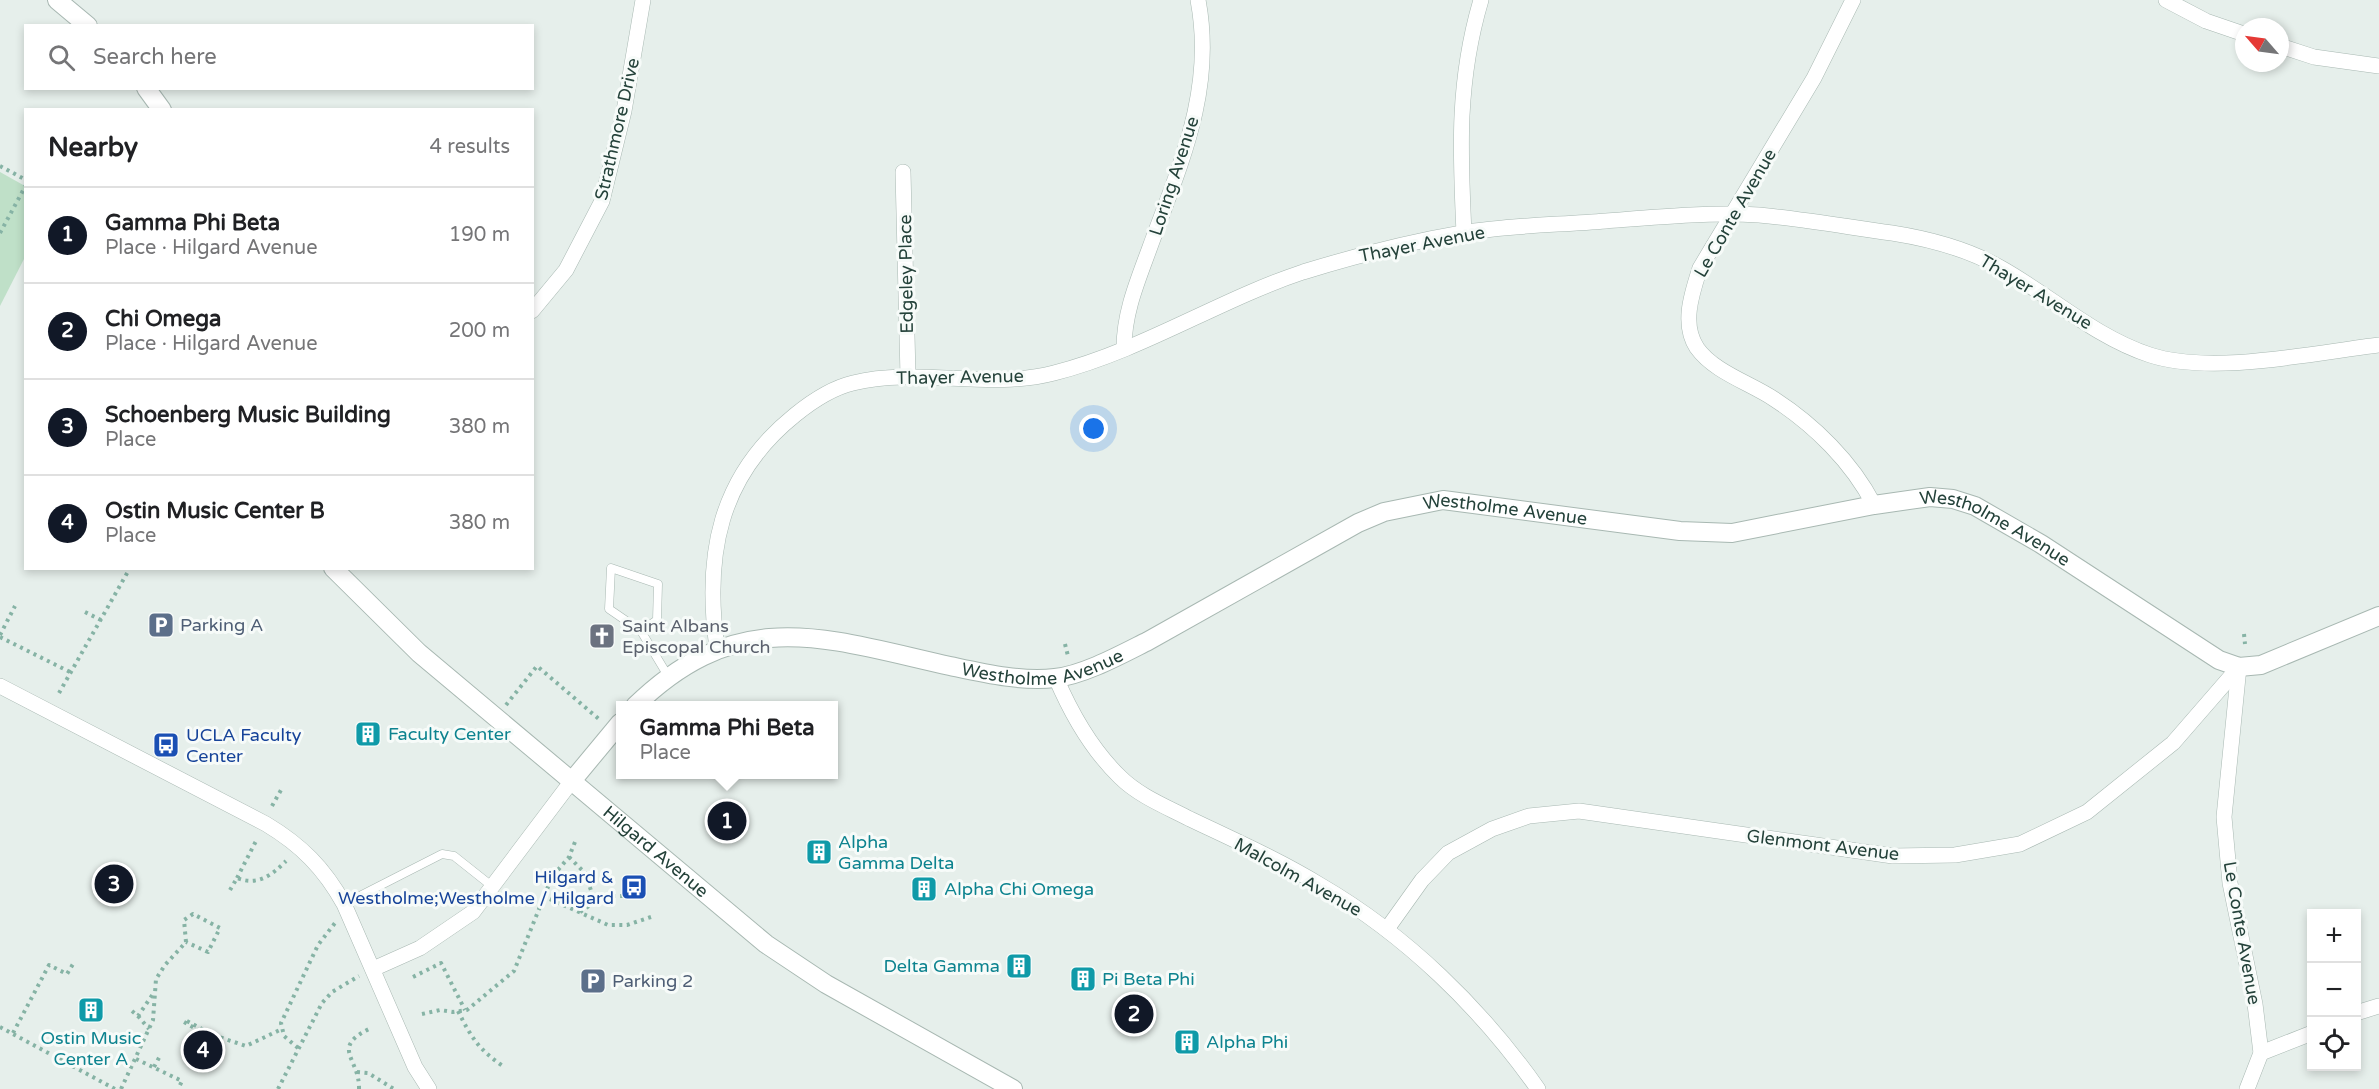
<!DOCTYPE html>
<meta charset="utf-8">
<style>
body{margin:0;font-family:"Varela Round",sans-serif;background:#f2f2f2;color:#202124}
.controls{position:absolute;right:18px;bottom:18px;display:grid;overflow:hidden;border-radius:0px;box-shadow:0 3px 9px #0003}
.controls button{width:54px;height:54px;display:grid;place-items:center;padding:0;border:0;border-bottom:2px solid #e0e0e0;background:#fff;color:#202124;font:30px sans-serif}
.compass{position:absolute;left:2235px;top:18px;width:54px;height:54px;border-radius:50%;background:#fff;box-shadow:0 3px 9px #0003;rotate:298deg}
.you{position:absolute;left:1094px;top:429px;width:21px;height:21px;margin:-15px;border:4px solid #fff;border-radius:50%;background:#1a73e8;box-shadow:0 0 0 9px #1a73e833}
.badge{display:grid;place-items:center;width:39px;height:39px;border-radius:50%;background:#111827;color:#fff;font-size:20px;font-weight:700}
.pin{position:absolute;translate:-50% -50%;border:3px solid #fff;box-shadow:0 2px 6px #0006}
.popup{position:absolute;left:616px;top:701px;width:222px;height:78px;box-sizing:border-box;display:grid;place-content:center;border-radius:0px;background:#fff;filter:drop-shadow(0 2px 4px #0005);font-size:20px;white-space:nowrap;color:#757577}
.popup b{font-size:22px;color:#202124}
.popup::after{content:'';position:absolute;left:50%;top:100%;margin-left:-12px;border:12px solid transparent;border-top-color:#fff}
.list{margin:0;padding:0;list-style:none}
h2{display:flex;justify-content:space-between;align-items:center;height:78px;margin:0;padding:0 24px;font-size:26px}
h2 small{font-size:20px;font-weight:400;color:#757577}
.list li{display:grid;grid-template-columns:39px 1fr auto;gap:18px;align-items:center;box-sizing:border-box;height:96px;padding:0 24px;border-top:2px solid #e0e0e0}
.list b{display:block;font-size:22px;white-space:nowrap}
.list p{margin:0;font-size:20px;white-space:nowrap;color:#757577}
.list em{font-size:20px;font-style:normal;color:#757577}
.icon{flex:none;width:33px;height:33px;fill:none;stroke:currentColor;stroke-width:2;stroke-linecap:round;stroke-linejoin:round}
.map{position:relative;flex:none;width:2379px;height:1089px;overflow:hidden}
.search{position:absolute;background:#fff;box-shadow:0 3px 9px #0003;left:24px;top:24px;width:510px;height:66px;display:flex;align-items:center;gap:15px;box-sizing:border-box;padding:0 21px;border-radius:0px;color:#757577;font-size:22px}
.panel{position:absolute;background:#fff;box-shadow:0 3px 9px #0003;left:24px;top:108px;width:510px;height:462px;border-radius:0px}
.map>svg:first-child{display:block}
.grass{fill:#bfe0c8}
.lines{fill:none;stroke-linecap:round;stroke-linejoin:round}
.service-casing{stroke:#a8b8b2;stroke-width:9}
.minor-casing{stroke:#a8b8b2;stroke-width:16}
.tertiary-casing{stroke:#a8b8b2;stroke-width:20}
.path{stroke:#86b3a5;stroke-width:4;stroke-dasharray:3 4.5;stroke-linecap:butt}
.service{stroke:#fff;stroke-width:8}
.minor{stroke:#fff;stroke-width:15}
.tertiary{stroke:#fff;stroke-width:18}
.labels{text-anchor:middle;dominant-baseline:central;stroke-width:6;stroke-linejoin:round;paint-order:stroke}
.street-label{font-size:18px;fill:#24423a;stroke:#f7fbf9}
.service-label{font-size:18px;fill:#4e5e75;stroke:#f7fbf9;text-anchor:start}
.worship-label{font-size:18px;fill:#5b616d;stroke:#f7fbf9;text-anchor:start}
.culture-label{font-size:18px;fill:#0d838f;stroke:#f7fbf9;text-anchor:start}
.transit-label{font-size:18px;fill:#164399;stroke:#f7fbf9;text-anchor:start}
</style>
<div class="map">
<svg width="2379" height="1089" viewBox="0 0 2379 1089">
<rect width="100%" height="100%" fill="#e6efeb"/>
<polygon class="grass" points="0,172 25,186 25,257 0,306"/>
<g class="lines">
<defs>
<g id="service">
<polyline points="641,631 609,609 611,568 658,584 657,620 641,631 668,676"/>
<polyline points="344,904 442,854 454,856 493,887"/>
</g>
<g id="minor">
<path d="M1853,0L1814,78L1700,268C1692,293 1681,324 1697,348C1714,372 1750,383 1774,399C1814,425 1852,462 1874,505"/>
<polyline points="2166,0 2206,21 2244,34"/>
<polyline points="2280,46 2314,57 2379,66"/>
<polyline points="903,172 908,376"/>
<path d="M1464,233C1460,150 1457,81 1481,0"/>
<polyline points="532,311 566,270 602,201 624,111 643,0"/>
<path d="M1124,348C1124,312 1138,280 1150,247C1180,165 1215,90 1198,0"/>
<path d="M717,648C704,555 719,476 795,415C811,402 832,388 853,383C919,367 989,390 1054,373C1141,351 1219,300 1303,272C1355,256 1409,242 1462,233C1509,225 1558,225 1606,221C1657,217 1708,212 1759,215C1803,219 1848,227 1892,233C1930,239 1968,249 2001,268C2051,296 2095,337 2150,355C2212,375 2313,353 2379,345"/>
<polyline points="2239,667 2224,817 2230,883 2255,1004 2261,1053 2247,1089"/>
<path d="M1056,678C1071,713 1092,750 1120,777C1139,796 1167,807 1190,819C1234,840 1279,860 1320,885C1406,935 1481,1008 1538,1089"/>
<path d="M0,686L266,824C301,845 324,868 344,904L415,1067L429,1089"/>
<polyline points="1387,929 1422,880 1448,853 1492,829 1529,816 1579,811 1893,856 1955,855 2020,844 2087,812 2173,743 2239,667"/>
<polyline points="373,969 420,948 473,912 571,782"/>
<polyline points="2356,1013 2379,1006"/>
<polyline points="2261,1053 2312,1033"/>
</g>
<g id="tertiary">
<polyline points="57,0 88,26"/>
<polyline points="146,88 162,110"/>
<path id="s1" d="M333,568L419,653L766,944L826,984L1013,1089"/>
<path id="s2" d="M635,706C740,604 824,638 950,666C983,673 1021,682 1055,678C1084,675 1122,654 1148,641L1358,523L1384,512L1443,500L1680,531L1732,533L1874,505L1930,497L1953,499L1975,506L2041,544L2219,660L2239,667L2261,665L2379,616"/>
<polyline points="571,782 620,723"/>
</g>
</defs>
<use href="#service" class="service-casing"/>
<use href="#minor" class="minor-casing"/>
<use href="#tertiary" class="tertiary-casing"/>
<g class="path">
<polyline points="0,166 26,180"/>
<polyline points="0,233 26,185"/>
<polyline points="85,612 101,620"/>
<polyline points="2244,634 2245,644"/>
<polyline points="0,635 15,606"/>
<polyline points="0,637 72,673"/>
<polyline points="1065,644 1068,656"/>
<polyline points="59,693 130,568"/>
<polyline points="506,705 537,666 600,720"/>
<polyline points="272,806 281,790"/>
<polyline points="569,857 585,873 595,902"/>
<polyline points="237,878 256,841"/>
<path d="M230,890L237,878C257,886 271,876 286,861"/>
<polyline points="543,896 608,925 627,925 651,917"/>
<polyline points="580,912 604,896 637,896"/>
<polyline points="413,977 441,963 465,1010"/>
<polyline points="132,1011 138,1016 153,994"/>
<path d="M458,1011C471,1037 479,1050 503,1066"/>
<polyline points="422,1014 440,1010 453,1012 467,1010 514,971 552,877 569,857 575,842"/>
<polyline points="138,1016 149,1029"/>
<polyline points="0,1027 115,1089"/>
<polyline points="13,1033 49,965 67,974 73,964"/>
<polyline points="201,1036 203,1033 184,1022 185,1020 213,1035 246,1046 282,1029"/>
<polyline points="298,1048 284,1036 281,1023 318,945 335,923"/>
<polyline points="136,1059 182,1081 178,1089"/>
<polyline points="154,1067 161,1054"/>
<polyline points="357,1072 368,1073 394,1089"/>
<polyline points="121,1089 153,1020 156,979 165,965 186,942 184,920 193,914 220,928 208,952 186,942"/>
<polyline points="278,1089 322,1003 332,992 359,976"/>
<path d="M359,1089C360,1058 329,1048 371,1028"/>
</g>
<use href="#service" class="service"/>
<use href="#minor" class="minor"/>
<use href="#tertiary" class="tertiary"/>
</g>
<defs>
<symbol id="parking-square" viewBox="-11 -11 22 22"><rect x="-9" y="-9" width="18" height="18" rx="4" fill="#5c6f8a" stroke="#f7fbf9"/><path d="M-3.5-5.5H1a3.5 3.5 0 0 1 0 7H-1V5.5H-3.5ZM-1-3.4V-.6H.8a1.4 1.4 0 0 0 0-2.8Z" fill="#fff"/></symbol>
<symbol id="church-square" viewBox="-11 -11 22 22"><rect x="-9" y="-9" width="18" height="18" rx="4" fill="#6b7280" stroke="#f7fbf9"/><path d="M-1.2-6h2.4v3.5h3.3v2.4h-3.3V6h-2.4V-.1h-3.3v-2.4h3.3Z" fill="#fff"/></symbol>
<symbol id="building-square" viewBox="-11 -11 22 22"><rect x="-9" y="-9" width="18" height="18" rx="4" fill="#0f9aa8" stroke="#f7fbf9"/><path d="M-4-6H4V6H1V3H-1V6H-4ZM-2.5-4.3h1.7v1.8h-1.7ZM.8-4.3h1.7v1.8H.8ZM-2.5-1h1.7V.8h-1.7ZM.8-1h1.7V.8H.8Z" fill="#fff"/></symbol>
<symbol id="bus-square" viewBox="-11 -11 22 22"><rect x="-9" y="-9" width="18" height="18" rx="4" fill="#1a4fb4" stroke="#f7fbf9"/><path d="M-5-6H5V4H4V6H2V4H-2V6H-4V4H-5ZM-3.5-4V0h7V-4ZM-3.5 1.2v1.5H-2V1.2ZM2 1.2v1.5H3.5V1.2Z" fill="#fff"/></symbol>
</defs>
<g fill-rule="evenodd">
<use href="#parking-square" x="146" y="610" width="30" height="30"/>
<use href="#church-square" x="587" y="621" width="30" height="30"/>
<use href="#building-square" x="353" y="719" width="30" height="30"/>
<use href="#bus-square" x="151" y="730" width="30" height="30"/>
<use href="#building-square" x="804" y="837" width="30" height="30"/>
<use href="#bus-square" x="619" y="872" width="30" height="30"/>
<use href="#building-square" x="909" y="874" width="30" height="30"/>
<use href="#building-square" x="1004" y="951" width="30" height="30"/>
<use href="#building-square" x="1068" y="964" width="30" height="30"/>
<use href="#parking-square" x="578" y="966" width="30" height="30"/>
<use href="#building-square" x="76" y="995" width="30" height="30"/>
<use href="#building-square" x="1172" y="1027" width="30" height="30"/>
</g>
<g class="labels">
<g class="street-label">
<text transform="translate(617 129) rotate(-77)">Strathmore Drive</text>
<text transform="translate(1174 176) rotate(-72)">Loring Avenue</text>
<text transform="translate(1735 213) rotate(-60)">Le Conte Avenue</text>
<text transform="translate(1422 244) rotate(-11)">Thayer Avenue</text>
<text transform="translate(906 274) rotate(-91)">Edgeley Place</text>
<text transform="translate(2036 292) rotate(31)">Thayer Avenue</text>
<text transform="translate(960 377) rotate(-1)">Thayer Avenue</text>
<text stroke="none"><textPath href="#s2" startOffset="936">Westholme Avenue</textPath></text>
<text stroke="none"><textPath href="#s2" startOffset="1438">Westholme Avenue</textPath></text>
<text stroke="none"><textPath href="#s2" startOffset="432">Westholme Avenue</textPath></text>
<text transform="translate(1823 845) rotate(7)">Glenmont Avenue</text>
<text stroke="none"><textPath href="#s1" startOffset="430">Hilgard Avenue</textPath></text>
<text transform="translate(1298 877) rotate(29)">Malcolm Avenue</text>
<text transform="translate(2242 933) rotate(80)">Le Conte Avenue</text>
</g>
<g class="service-label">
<text x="180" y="625">Parking A</text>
<text x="612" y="981">Parking 2</text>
</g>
<g class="worship-label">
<text x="622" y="626">Saint Albans<tspan x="622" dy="21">Episcopal Church</tspan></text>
</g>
<g class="culture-label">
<text x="388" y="734">Faculty Center</text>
<text x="838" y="842">Alpha<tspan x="838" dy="21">Gamma Delta</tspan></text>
<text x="944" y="889">Alpha Chi Omega</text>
<text x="1000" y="966" text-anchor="end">Delta Gamma</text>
<text x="1102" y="979">Pi Beta Phi</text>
<text x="91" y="1038" text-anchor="middle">Ostin Music<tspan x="91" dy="21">Center A</tspan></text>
<text x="1206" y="1042">Alpha Phi</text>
</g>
<g class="transit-label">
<text x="186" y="735">UCLA Faculty<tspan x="186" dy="21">Center</tspan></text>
<text x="614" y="877" text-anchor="end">Hilgard &amp;<tspan x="614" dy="21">Westholme;Westholme / Hilgard</tspan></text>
</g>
</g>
</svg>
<div class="controls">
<button>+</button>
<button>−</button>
<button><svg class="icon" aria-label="locate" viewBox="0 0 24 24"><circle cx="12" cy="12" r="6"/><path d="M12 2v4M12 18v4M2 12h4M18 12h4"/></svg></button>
</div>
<svg class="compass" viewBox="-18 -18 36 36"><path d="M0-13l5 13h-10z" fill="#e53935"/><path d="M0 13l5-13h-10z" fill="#757577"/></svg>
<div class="you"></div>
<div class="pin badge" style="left:727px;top:821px">1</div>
<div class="popup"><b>Gamma Phi Beta</b>Place</div>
<div class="pin badge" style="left:1134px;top:1014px">2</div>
<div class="pin badge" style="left:114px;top:884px">3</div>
<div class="pin badge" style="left:203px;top:1050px">4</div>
<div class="search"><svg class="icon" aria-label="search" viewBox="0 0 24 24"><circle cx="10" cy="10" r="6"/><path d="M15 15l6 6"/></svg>Search here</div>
<section class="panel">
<h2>Nearby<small>4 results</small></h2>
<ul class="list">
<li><span class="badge">1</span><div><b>Gamma Phi Beta</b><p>Place · Hilgard Avenue</p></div><em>190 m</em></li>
<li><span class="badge">2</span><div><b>Chi Omega</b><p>Place · Hilgard Avenue</p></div><em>200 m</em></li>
<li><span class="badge">3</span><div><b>Schoenberg Music Building</b><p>Place</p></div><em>380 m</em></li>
<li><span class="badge">4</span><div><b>Ostin Music Center B</b><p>Place</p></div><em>380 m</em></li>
</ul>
</section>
</div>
